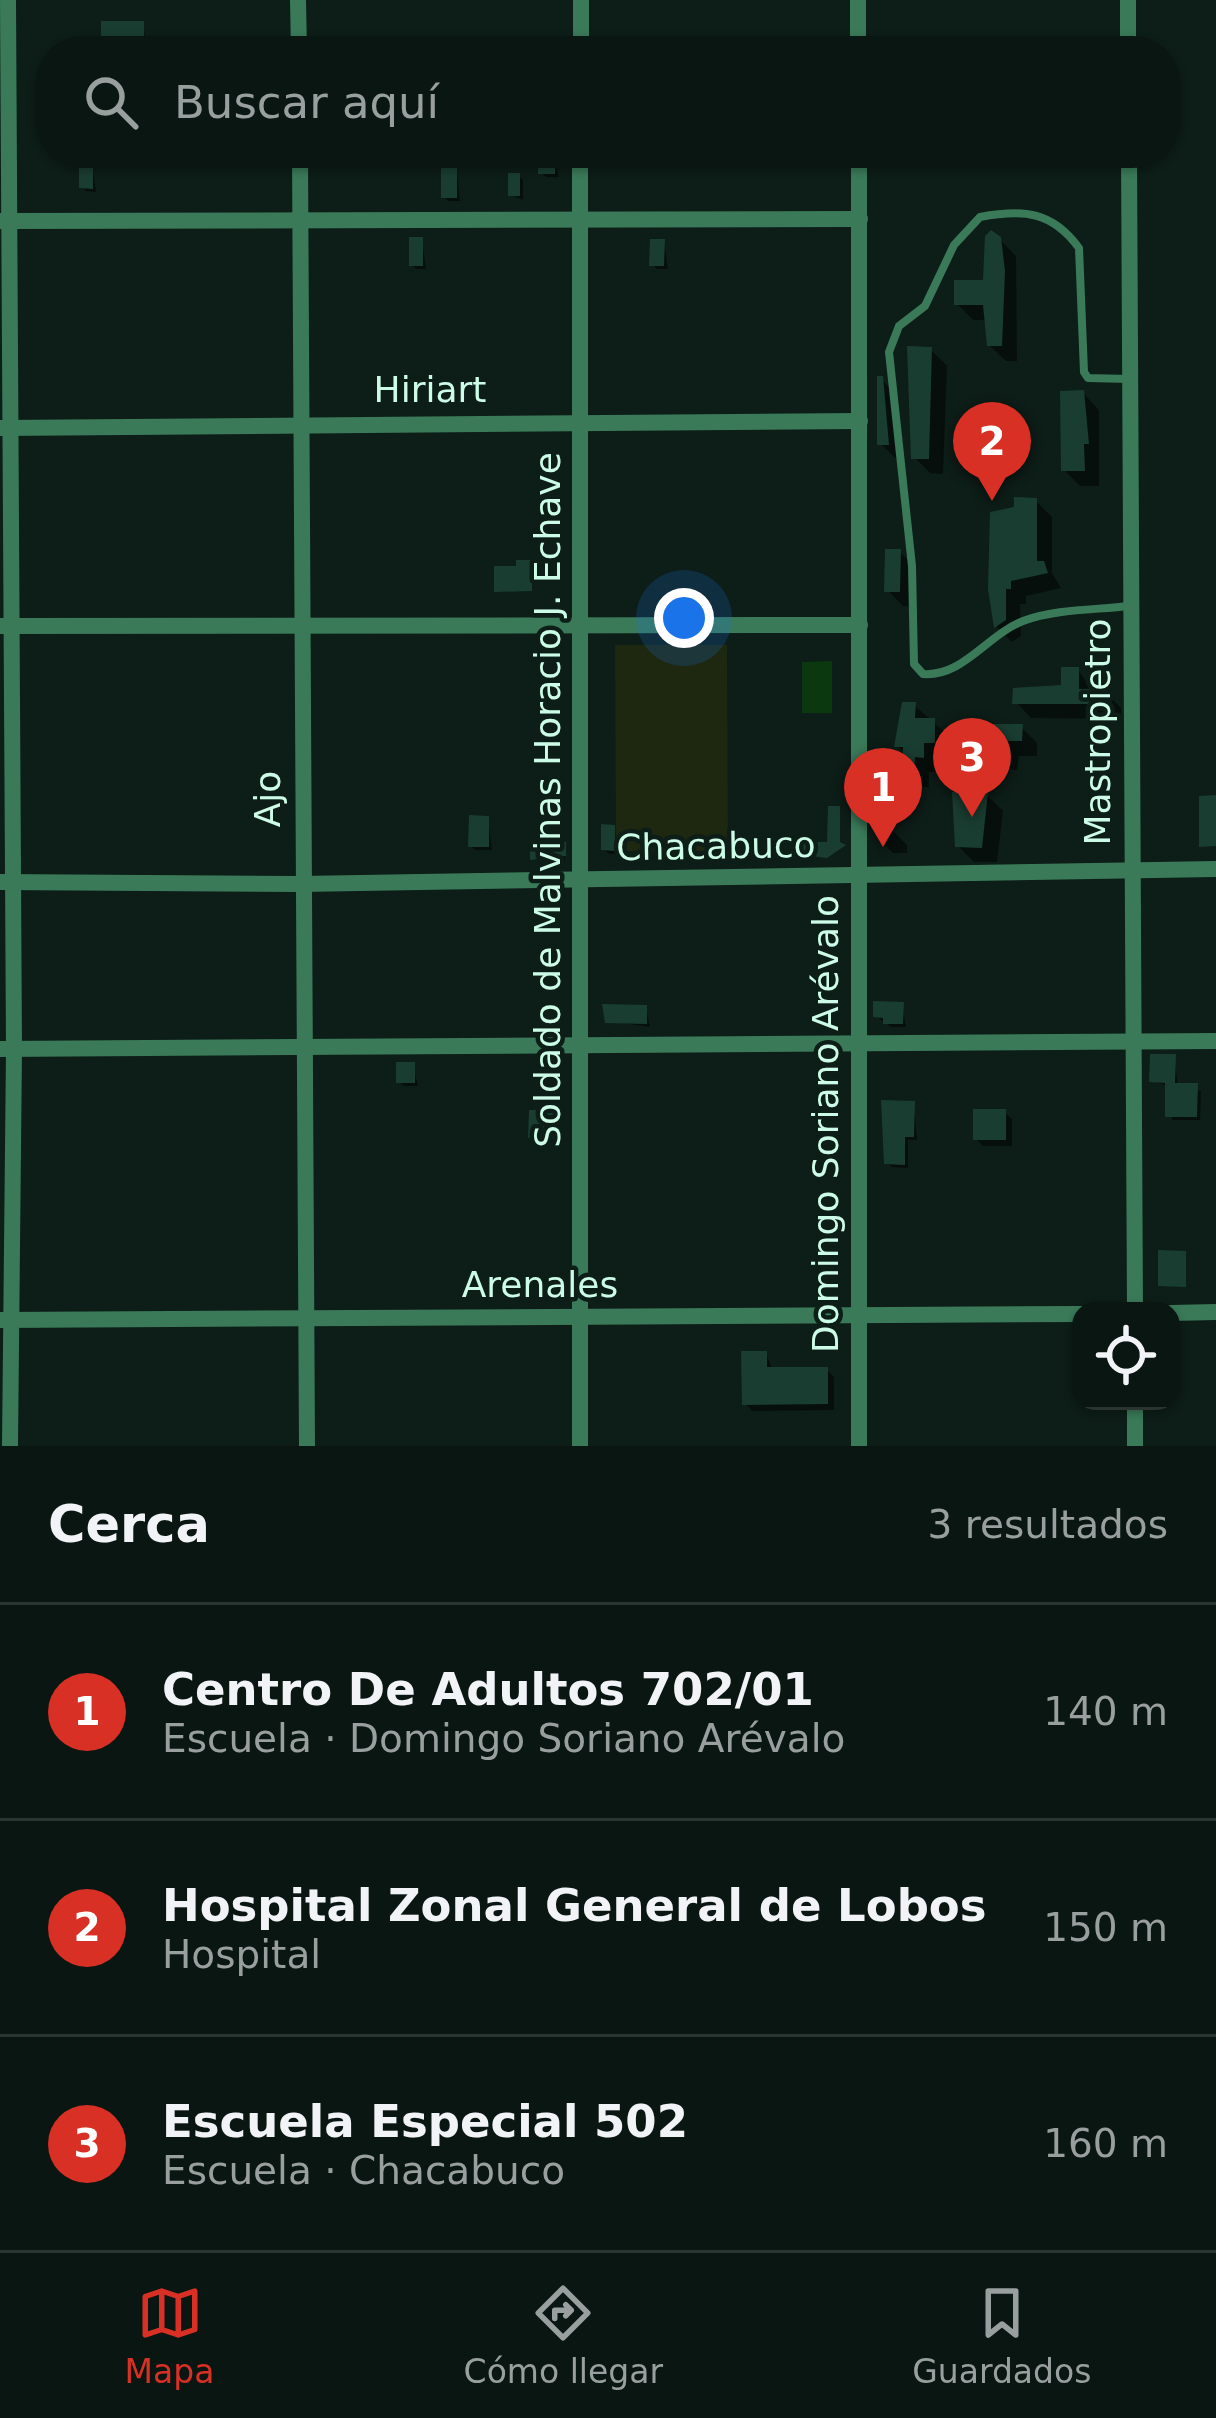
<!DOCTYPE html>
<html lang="es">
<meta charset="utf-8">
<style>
body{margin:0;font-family:"DejaVu Sans",sans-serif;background:#131f1a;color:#f1f3f6}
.controls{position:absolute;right:36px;bottom:36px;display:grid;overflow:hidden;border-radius:24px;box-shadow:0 3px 9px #0004}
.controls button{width:108px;height:108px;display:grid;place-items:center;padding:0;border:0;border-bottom:3px solid #2a3531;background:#0a1611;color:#f1f3f6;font:60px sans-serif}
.you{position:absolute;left:684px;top:618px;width:42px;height:42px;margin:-30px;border:9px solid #fff;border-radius:50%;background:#1a73e8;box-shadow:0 0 0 18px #1a73e833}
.badge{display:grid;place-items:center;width:78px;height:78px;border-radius:50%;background:#d93025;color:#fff;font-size:39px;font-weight:700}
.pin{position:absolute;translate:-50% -99px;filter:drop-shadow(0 3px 6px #0008)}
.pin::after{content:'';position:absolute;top:63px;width:42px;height:36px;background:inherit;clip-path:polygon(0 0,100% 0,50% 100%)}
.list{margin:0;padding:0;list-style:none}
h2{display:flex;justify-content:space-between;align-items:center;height:156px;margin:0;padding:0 48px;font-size:51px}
h2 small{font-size:39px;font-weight:400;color:#999f9f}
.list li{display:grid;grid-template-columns:78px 1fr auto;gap:36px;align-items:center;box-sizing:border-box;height:216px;padding:0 48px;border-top:3px solid #2a3531}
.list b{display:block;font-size:45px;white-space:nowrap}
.list p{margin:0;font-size:39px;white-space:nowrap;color:#999f9f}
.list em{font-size:39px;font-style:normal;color:#999f9f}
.icon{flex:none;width:66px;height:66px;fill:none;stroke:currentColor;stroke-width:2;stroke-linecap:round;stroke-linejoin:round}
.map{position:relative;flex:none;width:1216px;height:1446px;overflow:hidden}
.search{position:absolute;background:#0a1611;box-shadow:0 3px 9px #0004;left:36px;right:36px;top:36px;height:132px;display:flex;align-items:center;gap:30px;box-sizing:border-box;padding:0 42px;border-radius:48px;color:#999f9f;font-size:45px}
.sheet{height:804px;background:#0a1611}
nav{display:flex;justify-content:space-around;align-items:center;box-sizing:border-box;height:168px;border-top:3px solid #2a3531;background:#0a1611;font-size:33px;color:#999f9f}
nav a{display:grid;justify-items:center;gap:6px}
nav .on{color:#d93025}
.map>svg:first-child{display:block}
.green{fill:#1e2710}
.water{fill:#0b380f}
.shadow{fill:#0007}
.building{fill:#1a3d31}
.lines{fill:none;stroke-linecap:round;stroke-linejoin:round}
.service{stroke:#3a7a59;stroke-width:8}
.minor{stroke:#3a7a59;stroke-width:16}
.labels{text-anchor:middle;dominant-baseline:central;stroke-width:9;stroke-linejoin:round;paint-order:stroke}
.street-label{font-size:36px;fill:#ccfce7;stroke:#0d1d17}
</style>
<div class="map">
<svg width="1216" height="1446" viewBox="0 0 1216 1446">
<rect width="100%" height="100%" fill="#0d1d17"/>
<polygon class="green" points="615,645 727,645 728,851 616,851"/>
<polygon class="water" points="832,661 832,713 802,713 802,662"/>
<g class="shadow">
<polygon points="143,24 147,51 104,51"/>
<polygon points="958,153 1058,153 1058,155"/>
<polygon points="554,157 559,177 546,177 541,172"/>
<polygon points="456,161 460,201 448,201 444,197"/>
<polygon points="92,164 96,192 86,191 82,187"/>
<polygon points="519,176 523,180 523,200 511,195"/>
<polygon points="999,239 1016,256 1017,361 1006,361 989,345 987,320 973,320 957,304 986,283"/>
<polygon points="422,240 426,269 416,269 412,265"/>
<polygon points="664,242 668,269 657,269 652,264"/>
<polygon points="931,350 947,366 943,474 930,473 914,457"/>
<polygon points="882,380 898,396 904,459 896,459 880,443"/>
<polygon points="1083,393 1099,410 1099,486 1080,486 1064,470"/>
<polygon points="1036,501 1052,517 1052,573 1061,588 1026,596 1026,604 1020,604 1021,636 1012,642 997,627 991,589 1017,509"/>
<polygon points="900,552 916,568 915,607 903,606 887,590"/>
<polygon points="1078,670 1094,692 1105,692 1121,708 1121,719 1031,718 1016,702 1064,688"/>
<polygon points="914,705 950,737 950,758 939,758 939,772 929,772 929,787 921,787 905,771 906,754 897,746"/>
<polygon points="962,727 1021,727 1037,743 1037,756 1019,756 1017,770 994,770 960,747"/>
<polygon points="987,795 1003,811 997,862 974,862 958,846"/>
<polygon points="488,819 492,850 475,850 471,846"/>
<polygon points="614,828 618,854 609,854 604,849"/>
<polygon points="878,829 891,829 907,845 907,853 893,853 877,837"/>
<polygon points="565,845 565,863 533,859"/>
<polygon points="902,1005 906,1027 891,1027 876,1016"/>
<polygon points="646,1008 650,1027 608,1021"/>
<polygon points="1174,1057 1178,1086 1201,1091 1200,1120 1172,1120 1168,1086 1152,1081"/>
<polygon points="413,1065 418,1086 404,1086 399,1082"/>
<polygon points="914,1104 917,1140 908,1140 908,1168 892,1167 887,1163"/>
<polygon points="1004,1112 1012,1119 1012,1146 983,1146 976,1139"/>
<polygon points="556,1113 560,1142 535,1141 531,1137"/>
<polygon points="766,1354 773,1370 827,1370 834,1377 834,1410 752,1411 745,1403"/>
</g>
<g class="building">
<rect x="101" y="21" width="43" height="30"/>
<polygon points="538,154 556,154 555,174 538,174"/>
<rect x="441" y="158" width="16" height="40"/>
<polygon points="79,161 93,161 93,189 79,188"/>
<rect x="508" y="173" width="12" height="23"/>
<polygon points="991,230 1001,237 1005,271 1002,346 987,346 983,305 954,305 954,280 983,280 985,236"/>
<rect x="409" y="237" width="14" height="29"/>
<polygon points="650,239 665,239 664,266 649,266"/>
<polygon points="907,346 932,347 929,459 911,459"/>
<polygon points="877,376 883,376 889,445 877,445"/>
<polygon points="1084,390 1089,444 1084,444 1085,471 1061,471 1060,391"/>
<polygon points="1014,497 1037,498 1037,561 1044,561 1048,573 1011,581 1011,589 1006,589 1006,620 994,628 988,589 990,512 1014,507"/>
<polygon points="885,549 901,549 900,592 884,592"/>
<polygon points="516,560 532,560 532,591 494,592 494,566 516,566"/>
<polygon points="1061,667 1079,667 1079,689 1106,689 1106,704 1012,704 1013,688 1061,685"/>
<polygon points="902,702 916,702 915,718 935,718 935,743 924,743 924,758 915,757 914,772 902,772 903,747 894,747"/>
<polygon points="961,724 1023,724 1022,741 1004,741 1002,755 975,755 975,748 957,748"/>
<polygon points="952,792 988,792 982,848 955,847"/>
<polygon points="1216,795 1216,846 1199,847 1199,796"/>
<polygon points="828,806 840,806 840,842 846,845 827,858 803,855 803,842 827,842"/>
<polygon points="469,815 489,816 489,847 468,847"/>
<polygon points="601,824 615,825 615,851 601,850"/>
<polygon points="530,842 566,842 566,856 530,860"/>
<polygon points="873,1001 904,1002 903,1024 883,1024 883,1018 873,1017"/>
<polygon points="602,1004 647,1005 647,1024 605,1023"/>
<polygon points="1150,1054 1176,1054 1175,1083 1198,1083 1197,1117 1165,1117 1165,1083 1149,1082"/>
<rect x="396" y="1062" width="19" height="21"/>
<polygon points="881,1100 915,1101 914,1137 905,1137 905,1165 884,1164"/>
<rect x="973" y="1109" width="33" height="31"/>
<polygon points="529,1110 558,1110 557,1139 528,1138"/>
<polygon points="1158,1250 1186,1251 1186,1287 1158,1286"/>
<polygon points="741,1351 767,1351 767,1367 828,1367 828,1404 742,1405"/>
</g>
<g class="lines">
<path class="service" d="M1129,606C1095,610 1055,609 1023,621C987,635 963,677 923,674L914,664L912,566L889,352L899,326L925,306L954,245L980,217C1023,209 1052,211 1079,248L1084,372L1088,378L1129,379"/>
<g class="minor">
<polyline points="8,0 14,1049 10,1446"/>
<polyline points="298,0 299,51"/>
<polyline points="858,0 858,51"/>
<polyline points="1128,0 1128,51"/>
<polyline points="581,51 581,0"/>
<polyline points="300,153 307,1446"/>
<polyline points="1129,153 1135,1311"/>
<polyline points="1,221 860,219"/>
<polyline points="0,428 860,421"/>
<polyline points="0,626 860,625"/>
<polyline points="0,882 300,884 1216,869"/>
<polyline points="0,1049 1216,1041"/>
<polyline points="1171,1313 1216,1312"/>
<polyline points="0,1320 1081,1314"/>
<polyline points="580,1446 580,153"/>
<polyline points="859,1446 859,153"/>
<polyline points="1135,1446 1135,1401"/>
</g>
</g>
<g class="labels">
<g class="street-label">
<text x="430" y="389">Hiriart</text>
<text transform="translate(1097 732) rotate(-90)">Mastropietro</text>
<text transform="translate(267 799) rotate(-90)">Ajo</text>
<text transform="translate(547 800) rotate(-90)">Soldado de Malvinas Horacio J. Echave</text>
<text transform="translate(716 846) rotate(-1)">Chacabuco</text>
<text transform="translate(825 1124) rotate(-90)">Domingo Soriano Arévalo</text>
<text x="540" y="1284">Arenales</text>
</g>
</g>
</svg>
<div class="controls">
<button><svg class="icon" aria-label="locate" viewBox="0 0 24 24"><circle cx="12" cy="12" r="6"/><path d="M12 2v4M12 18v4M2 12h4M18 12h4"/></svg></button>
</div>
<div class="you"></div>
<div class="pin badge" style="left:883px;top:847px">1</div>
<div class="pin badge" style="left:992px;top:501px">2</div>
<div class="pin badge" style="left:972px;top:817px">3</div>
<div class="search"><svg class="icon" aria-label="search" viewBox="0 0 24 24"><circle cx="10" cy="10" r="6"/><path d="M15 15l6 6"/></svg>Buscar aquí</div>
</div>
<section class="sheet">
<h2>Cerca<small>3 resultados</small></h2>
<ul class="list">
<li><span class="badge">1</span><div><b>Centro De Adultos 702/01</b><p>Escuela · Domingo Soriano Arévalo</p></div><em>140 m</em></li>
<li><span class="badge">2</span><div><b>Hospital Zonal General de Lobos</b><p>Hospital</p></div><em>150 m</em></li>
<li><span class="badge">3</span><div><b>Escuela Especial 502</b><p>Escuela · Chacabuco</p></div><em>160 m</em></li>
</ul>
</section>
<nav>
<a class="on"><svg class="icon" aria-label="map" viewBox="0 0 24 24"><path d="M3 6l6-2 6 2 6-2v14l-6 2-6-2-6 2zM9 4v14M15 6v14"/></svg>Mapa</a>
<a><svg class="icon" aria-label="directions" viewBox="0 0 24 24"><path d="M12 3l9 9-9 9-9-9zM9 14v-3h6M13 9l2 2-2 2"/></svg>Cómo llegar</a>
<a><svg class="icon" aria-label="saved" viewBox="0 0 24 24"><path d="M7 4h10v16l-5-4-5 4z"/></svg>Guardados</a>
</nav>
